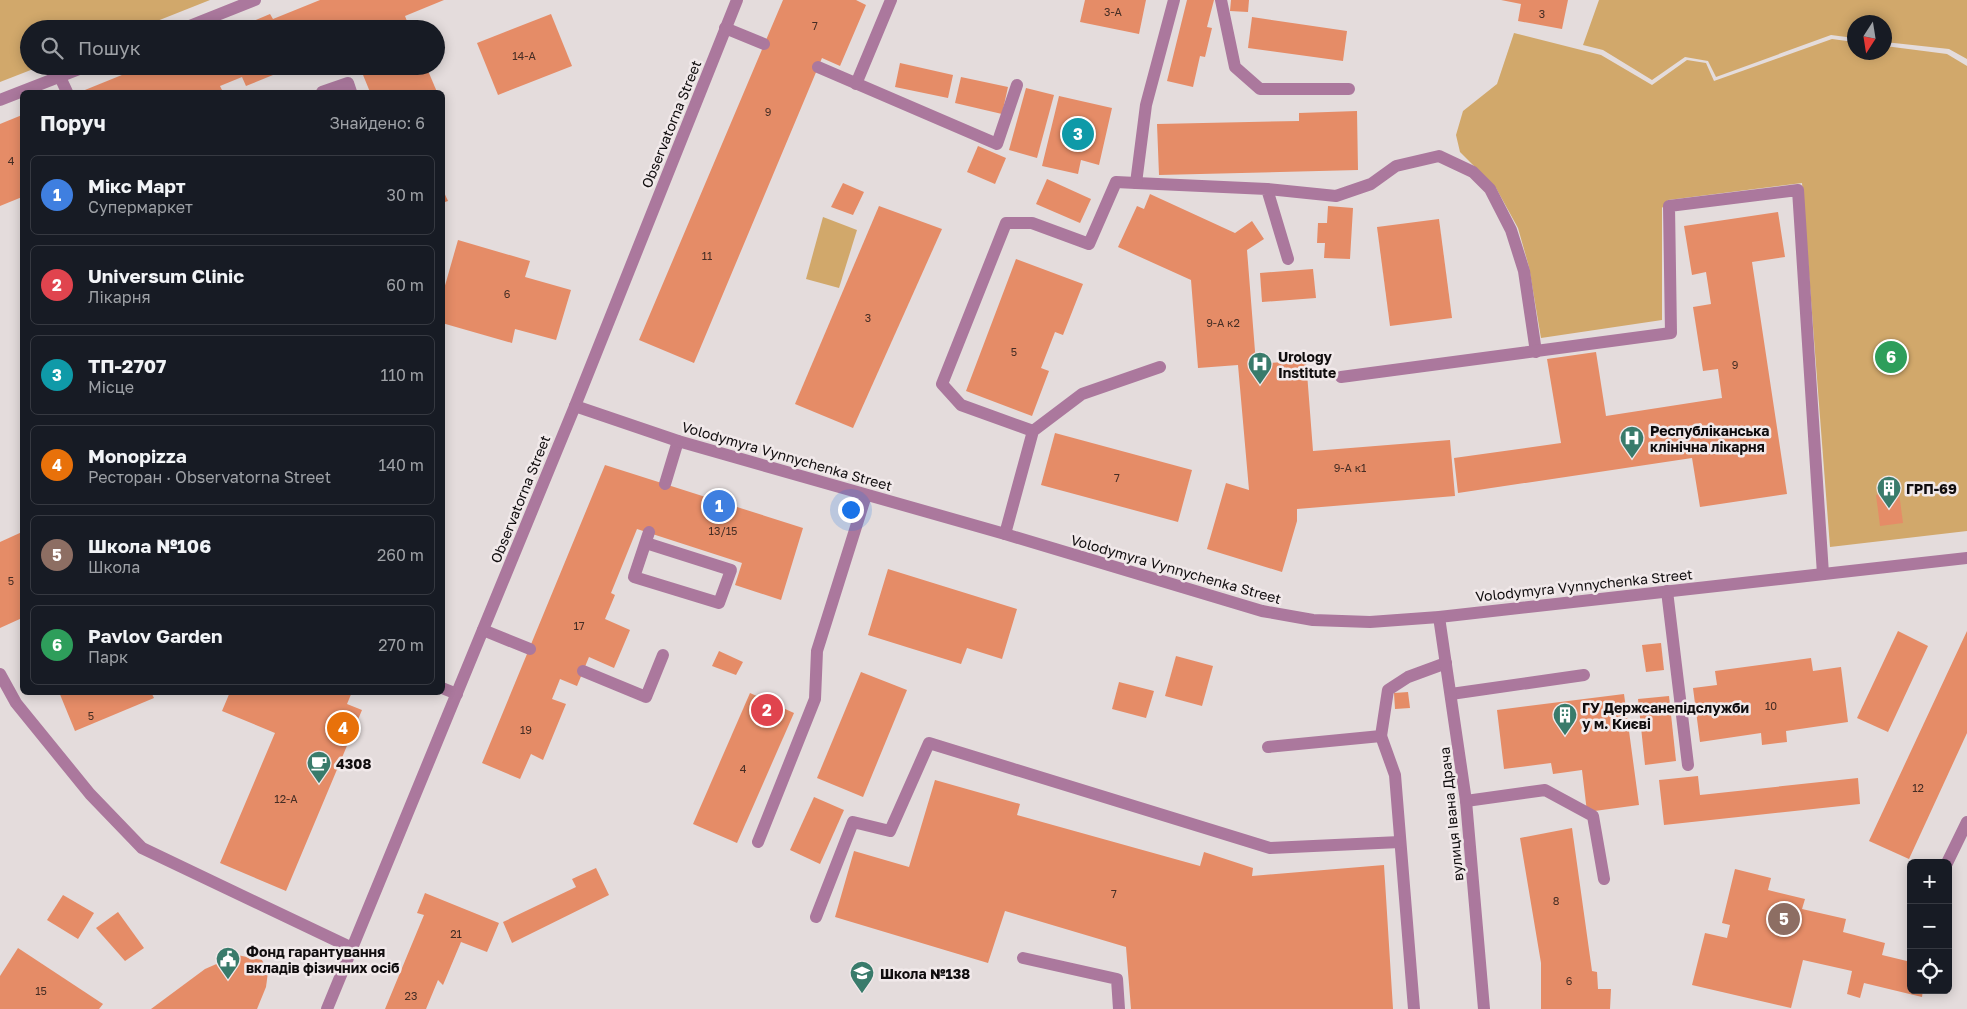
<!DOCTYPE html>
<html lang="uk">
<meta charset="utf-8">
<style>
body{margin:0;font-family:"Golos Text",sans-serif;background:#242831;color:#f1f3f6}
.controls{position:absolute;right:15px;bottom:15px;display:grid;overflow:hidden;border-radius:8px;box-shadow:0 2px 12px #0003}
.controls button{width:45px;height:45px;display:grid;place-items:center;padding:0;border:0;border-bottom:1px solid #363941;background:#171b24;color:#f1f3f6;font:25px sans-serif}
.compass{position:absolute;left:1847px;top:15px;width:45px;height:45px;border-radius:50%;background:#171b24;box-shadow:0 2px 12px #0003;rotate:192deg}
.you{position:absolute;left:850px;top:509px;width:18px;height:18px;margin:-12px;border:4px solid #fff;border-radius:50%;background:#1a73e8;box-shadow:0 0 0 8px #1a73e833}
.badge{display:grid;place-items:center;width:32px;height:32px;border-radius:50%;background:#2563eb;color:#fff;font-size:16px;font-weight:700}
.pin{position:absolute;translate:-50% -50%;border:2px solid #fff;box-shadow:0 1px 5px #0006}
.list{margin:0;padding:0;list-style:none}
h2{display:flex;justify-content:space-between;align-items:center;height:65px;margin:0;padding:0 20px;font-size:21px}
h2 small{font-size:16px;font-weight:400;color:#9ea1a6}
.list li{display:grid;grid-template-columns:32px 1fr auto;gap:15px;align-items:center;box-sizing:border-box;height:80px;margin:0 10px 10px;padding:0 10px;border:1px solid #363941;border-radius:8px}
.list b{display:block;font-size:19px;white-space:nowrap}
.list p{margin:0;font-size:16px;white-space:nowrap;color:#9ea1a6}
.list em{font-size:16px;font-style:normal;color:#9ea1a6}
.icon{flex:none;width:28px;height:28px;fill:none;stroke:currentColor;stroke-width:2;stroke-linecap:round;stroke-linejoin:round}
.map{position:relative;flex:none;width:1967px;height:1009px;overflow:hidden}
.search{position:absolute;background:#171b24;box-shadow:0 2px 12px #0003;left:20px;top:20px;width:425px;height:55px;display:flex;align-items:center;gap:12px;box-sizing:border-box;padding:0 18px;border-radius:28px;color:#9ea1a6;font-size:19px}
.panel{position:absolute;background:#171b24;box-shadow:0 2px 12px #0003;left:20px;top:90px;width:425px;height:605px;border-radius:8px}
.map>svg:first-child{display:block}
.green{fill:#d1a86b}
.building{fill:#e58c67}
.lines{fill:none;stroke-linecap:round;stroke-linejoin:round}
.lane{stroke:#ab789d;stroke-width:12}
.street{stroke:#ab789d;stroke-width:12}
.labels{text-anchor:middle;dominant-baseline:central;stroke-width:5;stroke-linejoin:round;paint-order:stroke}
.number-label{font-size:11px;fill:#452d24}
.street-label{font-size:14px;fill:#100d0e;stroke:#f1e9ea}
.poi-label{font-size:14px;font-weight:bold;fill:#100d0e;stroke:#f1e9ea;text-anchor:start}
</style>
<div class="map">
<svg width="1967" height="1009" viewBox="0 0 1967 1009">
<rect width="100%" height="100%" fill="#e4dcdc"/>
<g class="green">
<polygon points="0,0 210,0 137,29 29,29 29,66 41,66 0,82"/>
<polygon points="1599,0 1967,0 1967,59 1949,49 1885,42 1884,22 1854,22 1854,38 1831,35 1716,77 1708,61 1685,57 1652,80 1603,50 1583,45"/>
<polygon points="1514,33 1601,55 1652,85 1687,60 1706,63 1714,81 1832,39 1854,42 1854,52 1884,52 1885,46 1947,54 1967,66 1967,531 1830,547 1802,183 1668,200 1662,208 1662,320 1541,338 1529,267 1518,228 1496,188 1460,152 1456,135 1463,111 1497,84"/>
<polygon points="823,217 857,230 839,288 806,279"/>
</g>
<g class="building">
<polygon points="320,0 444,0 405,16 410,29 235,29 270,14 273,19"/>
<polygon points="783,0 856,0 866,5 840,66 822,58 694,363 639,340"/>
<polygon points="1085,0 1146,0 1139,34 1080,22"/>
<polygon points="1187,0 1214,0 1207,27 1212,28 1205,57 1200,56 1193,87 1167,81"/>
<polygon points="1231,0 1249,0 1248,12 1230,11"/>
<polygon points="1501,0 1568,0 1562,29 1518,21 1521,4"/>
<polygon points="551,14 572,66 498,95 477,43"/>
<polygon points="1252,17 1347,31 1343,61 1248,48"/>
<polygon points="900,63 953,75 948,98 895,87"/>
<polygon points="144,66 295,66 246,86 242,77 220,86 223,92 80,92"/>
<polygon points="370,66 426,66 437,92 370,92 361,70"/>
<polygon points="961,77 1008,87 1002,114 955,103"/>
<polygon points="1026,88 1054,95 1037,158 1009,150"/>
<polygon points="1059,96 1112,108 1099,165 1081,160 1078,174 1042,166"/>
<polygon points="1357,111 1358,170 1159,175 1157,124 1299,121 1299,113"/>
<polygon points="22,115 22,197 0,206 0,124"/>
<polygon points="978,146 1006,158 995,184 967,172"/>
<polygon points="1047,179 1091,199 1080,223 1036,204"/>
<polygon points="843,183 864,192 853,215 831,207"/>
<polygon points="442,188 448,201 442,203"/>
<polygon points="1150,194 1235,233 1252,221 1264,239 1247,250 1256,364 1306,360 1313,451 1450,440 1455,496 1297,509 1297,521 1282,572 1207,549 1226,483 1249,490 1238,365 1198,368 1191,280 1118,247 1137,206 1144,209"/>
<polygon points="879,206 942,229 853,428 795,404"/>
<polygon points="1328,206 1353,208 1350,259 1324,258 1325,243 1317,243 1318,223 1327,223"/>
<polygon points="1778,212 1785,257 1752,262 1787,494 1700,507 1692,458 1458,493 1454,458 1561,443 1547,359 1596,352 1606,416 1722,398 1718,369 1703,371 1693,307 1711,304 1706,272 1692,275 1684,226"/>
<polygon points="1439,219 1452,318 1390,326 1377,227"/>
<polygon points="458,240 530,261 525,277 571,290 556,340 515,329 512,343 442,323 442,296"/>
<polygon points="1016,259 1083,284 1063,335 1055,332 1041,368 1049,371 1032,416 966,391"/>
<polygon points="1313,269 1316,298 1262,302 1260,273"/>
<polygon points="1055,433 1192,470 1178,522 1041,485"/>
<polygon points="605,465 803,528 781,600 735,585 742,563 637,529 611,593 615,595 605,619 630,630 614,668 589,657 577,686 560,679 552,699 566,704 543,760 531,754 520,779 482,763"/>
<polygon points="1899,492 1903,523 1880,526 1876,495"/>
<polygon points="22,532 22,618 0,628 0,542"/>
<polygon points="888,569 1017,609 1002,659 967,648 961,664 868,635"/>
<polygon points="1898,631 1928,646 1888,732 1857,718"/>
<polygon points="1967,631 1967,733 1909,859 1869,841"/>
<polygon points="1661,643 1664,670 1646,672 1642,645"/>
<polygon points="719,651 743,662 736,675 712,666"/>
<polygon points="1176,656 1213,666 1202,706 1165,696"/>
<polygon points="1811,658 1813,671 1841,667 1848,722 1786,731 1787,742 1762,745 1761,733 1700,742 1693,688 1717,685 1715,671"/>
<polygon points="861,672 907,690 863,797 817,778"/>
<polygon points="1119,682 1154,691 1146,718 1112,709"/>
<polygon points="59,692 151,692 154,698 75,731"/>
<polygon points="230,692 352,692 347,704 362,710 286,891 220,863 275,733 222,711"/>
<polygon points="1408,692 1410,708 1395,709 1394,693"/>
<polygon points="750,693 794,713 737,843 693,824"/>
<polygon points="1624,694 1639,805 1587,812 1582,770 1553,774 1551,763 1504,769 1497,710"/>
<polygon points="1669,696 1676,761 1645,765 1638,699"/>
<polygon points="1698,776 1700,795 1858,778 1860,804 1664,825 1659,780"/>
<polygon points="935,780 1020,804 1017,815 1200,866 1204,852 1253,868 1252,876 1384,865 1393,1009 1131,1009 1126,947 1005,911 988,963 835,917 854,851 909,867"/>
<polygon points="814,797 844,810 820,864 790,850"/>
<polygon points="1572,828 1592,971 1597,972 1598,989 1611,989 1610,1009 1541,1009 1541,963 1520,838"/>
<polygon points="596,868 609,895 512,943 503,922 576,887 572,879"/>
<polygon points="1735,869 1771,878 1768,890 1805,899 1802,909 1846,919 1843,932 1885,943 1882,955 1911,962 1911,990 1923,990 1922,997 1864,983 1860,998 1847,994 1852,971 1803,960 1791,1008 1692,985 1705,933 1727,938 1730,925 1722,923"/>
<polygon points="425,893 499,923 487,952 461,942 443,985 438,980 426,1009 385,1009 424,915 417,913"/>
<polygon points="63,895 94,913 78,939 47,920"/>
<polygon points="118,912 144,948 125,961 96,928"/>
<polygon points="18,948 103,1004 99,1009 0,1009 0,976"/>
<polygon points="237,955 262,960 268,972 266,987 257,1009 151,1009 205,969"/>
</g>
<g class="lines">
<g class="lane">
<polyline points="1221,0 1235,67 1260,89 1349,89"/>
<polyline points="725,28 764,44"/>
<polyline points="182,29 255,0"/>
<polyline points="818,67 997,144 1017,85"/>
<polyline points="60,77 67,92"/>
<polyline points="856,84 891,0"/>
<polyline points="322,92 348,83 351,92"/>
<polyline points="0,100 87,66"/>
<polyline points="1136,183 1267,189 1288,259"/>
<polyline points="1267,189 1336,196 1371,184 1396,166 1439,156 1473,172 1490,189 1511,230 1524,271 1536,352"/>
<polyline points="1341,377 1671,333 1669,206 1798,190 1823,574"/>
<polyline points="1033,431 961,405 942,384 1006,223 1032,223 1089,244 1116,182 1136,183 1146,105 1174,0"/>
<polyline points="665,484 678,441"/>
<polyline points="1005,534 1033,431 1082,394 1160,367"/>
<polyline points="646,543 731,570 719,603 634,577 649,532"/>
<polyline points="1667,591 1688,765"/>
<polyline points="483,630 530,649"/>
<polyline points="583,671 646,697 663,655"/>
<polyline points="0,674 16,703 90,794 142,848 352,948"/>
<polyline points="442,688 457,694"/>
<polyline points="1451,694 1584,675"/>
<polyline points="1381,736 1395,775 1414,1009"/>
<polyline points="1268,747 1381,736 1388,690 1408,677 1446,663"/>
<polyline points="1466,801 1545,790 1593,816 1604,879"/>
<polyline points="758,842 815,699 817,651 866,495"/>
<polyline points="1947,863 1967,822"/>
<polyline points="816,917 853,822 890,831 929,743 1270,848 1400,842"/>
<polyline points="1023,958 1117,979 1119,1009"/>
</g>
<g class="street">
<polyline points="575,406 678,441 1005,534 1262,611 1313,620 1370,622 1439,617 1967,558"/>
<polyline points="1439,617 1466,801 1484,1009"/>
<polyline points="327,1009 575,406 737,0"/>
</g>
</g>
<defs>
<symbol id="hospital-pin" viewBox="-11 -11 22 30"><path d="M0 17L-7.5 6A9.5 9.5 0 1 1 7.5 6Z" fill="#397b6b" stroke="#f1e9ea"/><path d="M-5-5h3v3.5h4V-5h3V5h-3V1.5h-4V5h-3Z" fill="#fff"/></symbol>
<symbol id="building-pin" viewBox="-11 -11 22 30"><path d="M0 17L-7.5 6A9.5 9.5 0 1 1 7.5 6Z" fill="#397b6b" stroke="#f1e9ea"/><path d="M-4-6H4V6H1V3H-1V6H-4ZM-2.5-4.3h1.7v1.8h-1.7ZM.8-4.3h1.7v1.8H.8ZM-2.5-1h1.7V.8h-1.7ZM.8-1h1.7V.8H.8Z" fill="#fff"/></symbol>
<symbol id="cafe-pin" viewBox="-11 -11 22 30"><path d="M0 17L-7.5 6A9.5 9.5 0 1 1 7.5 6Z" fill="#397b6b" stroke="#f1e9ea"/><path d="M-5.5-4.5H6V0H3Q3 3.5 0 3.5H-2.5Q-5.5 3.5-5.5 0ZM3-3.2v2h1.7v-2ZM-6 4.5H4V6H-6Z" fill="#fff"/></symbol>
<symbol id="civic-pin" viewBox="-11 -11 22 30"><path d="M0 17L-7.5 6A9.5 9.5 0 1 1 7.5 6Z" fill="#397b6b" stroke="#f1e9ea"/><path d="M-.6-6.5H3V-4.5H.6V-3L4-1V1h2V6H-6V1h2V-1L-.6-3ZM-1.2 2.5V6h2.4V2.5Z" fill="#fff"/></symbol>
<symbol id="school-pin" viewBox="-11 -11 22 30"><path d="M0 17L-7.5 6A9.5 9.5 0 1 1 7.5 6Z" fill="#397b6b" stroke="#f1e9ea"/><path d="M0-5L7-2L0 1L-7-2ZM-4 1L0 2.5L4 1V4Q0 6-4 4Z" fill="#fff"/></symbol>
</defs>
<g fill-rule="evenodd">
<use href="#hospital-pin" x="1246" y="350" width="28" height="38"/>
<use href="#hospital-pin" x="1618" y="424" width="28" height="38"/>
<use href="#building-pin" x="1875" y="474" width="28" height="38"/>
<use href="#building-pin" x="1551" y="701" width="28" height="38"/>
<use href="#cafe-pin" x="305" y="749" width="28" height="38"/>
<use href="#civic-pin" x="214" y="945" width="28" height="38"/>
<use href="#school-pin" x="848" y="959" width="28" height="38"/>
</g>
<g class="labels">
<g class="number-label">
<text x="1113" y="11">3-А</text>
<text x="1542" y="13">3</text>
<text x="815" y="25">7</text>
<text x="524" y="55">14-А</text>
<text x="768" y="111">9</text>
<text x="11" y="160">4</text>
<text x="707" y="255">11</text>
<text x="507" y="293">6</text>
<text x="868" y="317">3</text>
<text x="1223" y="322">9-А к2</text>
<text x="1014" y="351">5</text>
<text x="1735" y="364">9</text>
<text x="1350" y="467">9-А к1</text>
<text x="1117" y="477">7</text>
<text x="723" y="530">13/15</text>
<text x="11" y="580">5</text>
<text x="579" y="625">17</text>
<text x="1771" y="705">10</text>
<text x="91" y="715">5</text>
<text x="526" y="729">19</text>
<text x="743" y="768">4</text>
<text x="1918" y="787">12</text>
<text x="286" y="798">12-А</text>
<text x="1114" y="893">7</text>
<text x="1556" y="900">8</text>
<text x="456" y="933">21</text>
<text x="1569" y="980">6</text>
<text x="41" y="990">15</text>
<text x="411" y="995">23</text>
</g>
<g class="street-label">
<text transform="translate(671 124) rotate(-68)">Observatorna Street</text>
<text transform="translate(787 456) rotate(16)">Volodymyra Vynnychenka Street</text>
<text transform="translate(520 499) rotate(-68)">Observatorna Street</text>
<text transform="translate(1176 569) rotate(16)">Volodymyra Vynnychenka Street</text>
<text transform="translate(1584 585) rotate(-6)">Volodymyra Vynnychenka Street</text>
<text transform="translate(1451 814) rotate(-96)">вулиця Івана Драча</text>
</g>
<g class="poi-label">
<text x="1278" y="356">Urology<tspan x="1278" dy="16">Institute</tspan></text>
<text x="1650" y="430">Республіканська<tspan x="1650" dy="16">клінічна лікарня</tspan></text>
<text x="1906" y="488">ГРП-69</text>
<text x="1582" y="707">ГУ Держсанепідслужби<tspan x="1582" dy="16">у м. Києві</tspan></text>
<text x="336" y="763">4308</text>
<text x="246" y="951">Фонд гарантування<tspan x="246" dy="16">вкладів фізичних осіб</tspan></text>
<text x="880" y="973">Школа №138</text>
</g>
</g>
</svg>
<div class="controls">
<button>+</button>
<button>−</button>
<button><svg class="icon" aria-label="locate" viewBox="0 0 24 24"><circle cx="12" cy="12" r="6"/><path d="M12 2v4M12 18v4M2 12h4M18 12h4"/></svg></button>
</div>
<svg class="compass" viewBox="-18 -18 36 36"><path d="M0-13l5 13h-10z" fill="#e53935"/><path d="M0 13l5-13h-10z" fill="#9ea1a6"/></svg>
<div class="you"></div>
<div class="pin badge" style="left:719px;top:506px;background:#3f7fe0">1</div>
<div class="pin badge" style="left:767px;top:710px;background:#e0444e">2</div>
<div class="pin badge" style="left:1078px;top:134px;background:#0f9aa8">3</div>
<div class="pin badge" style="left:343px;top:728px;background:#e8710a">4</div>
<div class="pin badge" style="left:1784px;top:919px;background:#8d6e63">5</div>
<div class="pin badge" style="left:1891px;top:357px;background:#2e9e5b">6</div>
<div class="search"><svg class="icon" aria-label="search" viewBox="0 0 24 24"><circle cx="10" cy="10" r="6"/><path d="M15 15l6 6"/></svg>Пошук</div>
<section class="panel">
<h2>Поруч<small>Знайдено: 6</small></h2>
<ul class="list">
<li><span class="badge" style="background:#3f7fe0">1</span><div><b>Мікс Март</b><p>Супермаркет</p></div><em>30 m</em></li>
<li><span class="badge" style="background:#e0444e">2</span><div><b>Universum Clinic</b><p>Лікарня</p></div><em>60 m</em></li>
<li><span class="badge" style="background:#0f9aa8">3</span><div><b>ТП-2707</b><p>Місце</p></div><em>110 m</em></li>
<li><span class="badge" style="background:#e8710a">4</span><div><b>Monopizza</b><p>Ресторан · Observatorna Street</p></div><em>140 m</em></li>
<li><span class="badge" style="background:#8d6e63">5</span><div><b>Школа №106</b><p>Школа</p></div><em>260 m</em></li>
<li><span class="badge" style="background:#2e9e5b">6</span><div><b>Pavlov Garden</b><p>Парк</p></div><em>270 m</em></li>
</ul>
</section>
</div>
